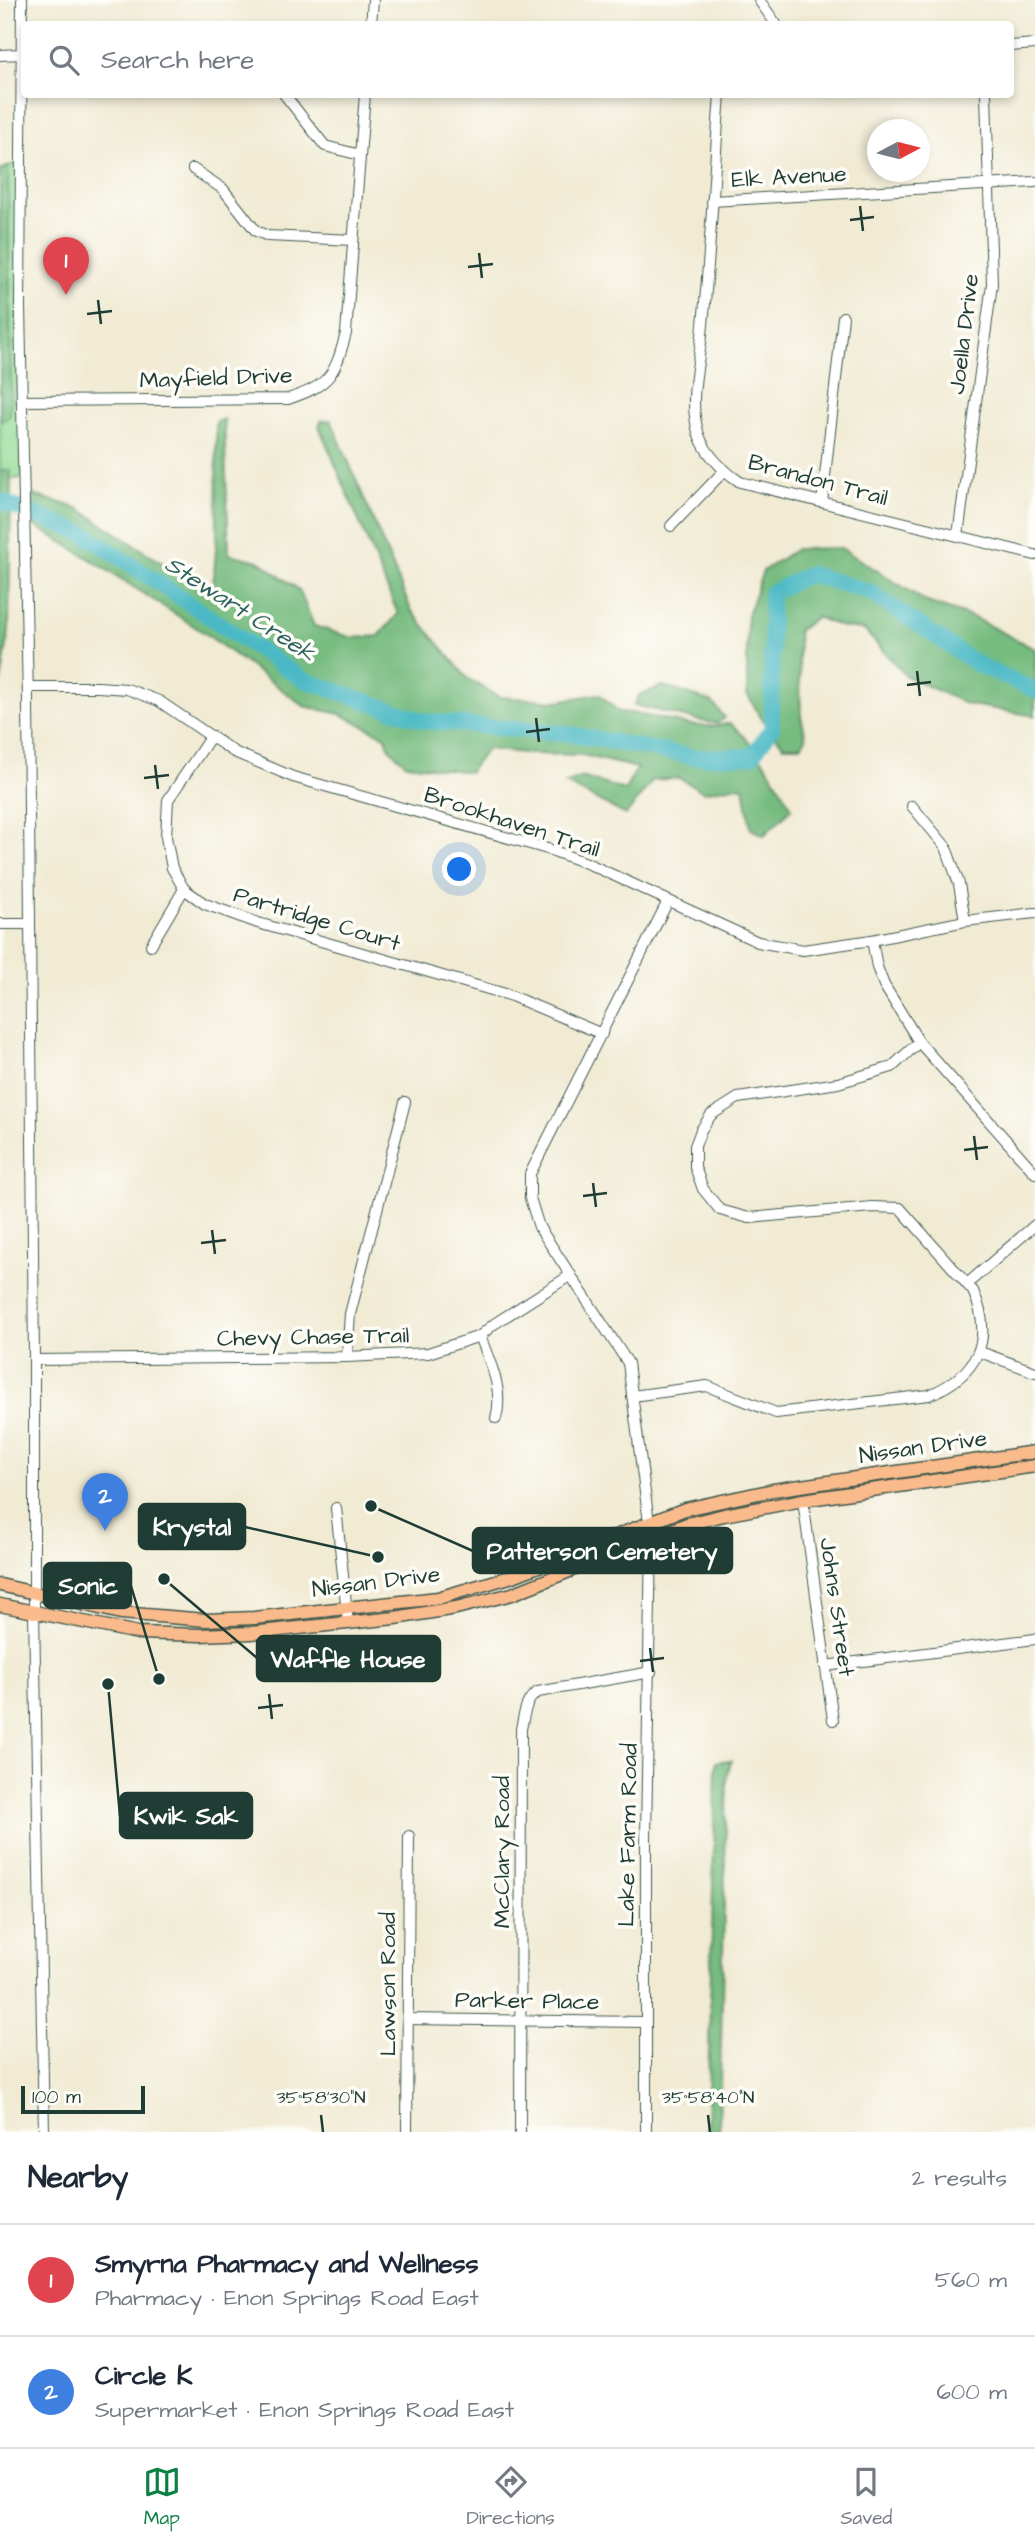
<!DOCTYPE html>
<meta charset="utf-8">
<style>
body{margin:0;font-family:"Architects Daughter",sans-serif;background:#f2f2f3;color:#1f2937}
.compass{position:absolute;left:867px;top:119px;width:63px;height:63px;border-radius:50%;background:#fff;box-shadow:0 4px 10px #0003;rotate:83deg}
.scale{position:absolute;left:21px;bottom:18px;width:124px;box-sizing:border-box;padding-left:7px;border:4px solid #1f3d34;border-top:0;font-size:19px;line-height:24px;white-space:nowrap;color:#1f3d34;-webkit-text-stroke:5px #fdfcf7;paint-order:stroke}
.you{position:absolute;left:460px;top:870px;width:24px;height:24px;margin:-18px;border:5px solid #fff;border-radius:50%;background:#1a73e8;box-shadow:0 0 0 10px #1a73e833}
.badge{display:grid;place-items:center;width:46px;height:46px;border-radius:50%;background:#0b8043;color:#fff;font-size:23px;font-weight:700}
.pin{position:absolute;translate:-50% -58px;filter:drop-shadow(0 2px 4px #0008)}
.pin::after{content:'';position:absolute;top:37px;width:24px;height:21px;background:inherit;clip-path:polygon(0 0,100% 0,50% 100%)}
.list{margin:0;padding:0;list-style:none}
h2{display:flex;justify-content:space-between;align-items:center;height:91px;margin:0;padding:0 28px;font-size:30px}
h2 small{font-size:23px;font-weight:400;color:#747a83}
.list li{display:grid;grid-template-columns:46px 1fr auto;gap:21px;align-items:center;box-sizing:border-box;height:112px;padding:0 28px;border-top:2px solid #e0e1e3}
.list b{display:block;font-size:26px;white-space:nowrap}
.list p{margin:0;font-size:23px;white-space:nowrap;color:#747a83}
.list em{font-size:23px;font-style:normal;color:#747a83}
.icon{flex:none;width:38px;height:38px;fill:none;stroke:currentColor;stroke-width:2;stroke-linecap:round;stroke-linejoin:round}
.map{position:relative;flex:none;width:1035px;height:2132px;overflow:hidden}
.search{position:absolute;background:#fff;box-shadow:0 4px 10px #0003;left:21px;right:21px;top:21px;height:77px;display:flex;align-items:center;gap:18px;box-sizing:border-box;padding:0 24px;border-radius:7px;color:#747a83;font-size:26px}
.sheet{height:315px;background:#fff}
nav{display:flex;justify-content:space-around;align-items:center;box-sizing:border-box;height:98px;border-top:2px solid #e0e1e3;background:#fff;font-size:19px;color:#747a83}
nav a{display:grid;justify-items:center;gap:4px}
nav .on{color:#0b8043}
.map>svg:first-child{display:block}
.green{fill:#93db96;stroke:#598c65;stroke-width:2}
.forest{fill:#76bb7f;stroke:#4a7c5a;stroke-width:2}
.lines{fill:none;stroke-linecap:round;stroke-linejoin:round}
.river{stroke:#4bb9c5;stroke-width:16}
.minor-casing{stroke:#3e574c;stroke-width:12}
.major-casing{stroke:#3e574c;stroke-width:15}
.minor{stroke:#fff;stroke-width:10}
.major{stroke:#fabb8c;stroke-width:12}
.ticks{fill:none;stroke:#1f3d34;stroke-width:2.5}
.labels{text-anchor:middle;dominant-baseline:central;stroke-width:7;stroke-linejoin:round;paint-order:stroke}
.street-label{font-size:23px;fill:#1f3d34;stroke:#fdfcf7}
.water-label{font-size:24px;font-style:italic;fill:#2c6260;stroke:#fdfcf7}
.ticks-label{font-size:18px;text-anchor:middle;fill:#1f3d34;stroke:#fdfcf7;stroke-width:7;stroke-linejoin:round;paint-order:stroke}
.leader{fill:none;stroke:#1f3d34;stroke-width:2.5}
.callout-dot{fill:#1f3d34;stroke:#fdfcf7;stroke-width:2.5}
.callout{fill:#1f3d34;stroke:#1f3d34;stroke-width:2.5}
.callout-label{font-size:24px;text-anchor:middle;font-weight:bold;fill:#fff}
</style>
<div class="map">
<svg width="1035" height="2132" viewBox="0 0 1035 2132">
<rect width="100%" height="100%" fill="#fdfcf7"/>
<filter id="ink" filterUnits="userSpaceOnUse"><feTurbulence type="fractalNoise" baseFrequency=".0143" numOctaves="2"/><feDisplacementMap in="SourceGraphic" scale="14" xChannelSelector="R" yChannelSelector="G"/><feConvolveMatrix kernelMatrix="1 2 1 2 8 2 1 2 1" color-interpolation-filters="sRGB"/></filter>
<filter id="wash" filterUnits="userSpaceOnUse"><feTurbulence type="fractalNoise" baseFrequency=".00686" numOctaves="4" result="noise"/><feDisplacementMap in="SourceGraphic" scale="28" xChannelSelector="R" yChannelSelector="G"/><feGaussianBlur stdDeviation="1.57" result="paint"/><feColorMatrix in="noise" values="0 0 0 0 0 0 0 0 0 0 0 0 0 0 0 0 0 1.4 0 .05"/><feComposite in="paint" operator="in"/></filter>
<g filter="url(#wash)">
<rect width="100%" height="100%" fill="#f1ebd4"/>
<polygon class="green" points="21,161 23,478 0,480 0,170"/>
<g class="forest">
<polygon points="8,167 11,390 10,416 0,422 0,170"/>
<path d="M224,419L229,554L259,561L299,590L314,626L353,638L379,636L398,614L319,426L321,421L331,420L411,610L467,678L499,697L557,701L599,694L619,712C656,713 694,734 730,723C758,747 774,777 792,808L764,835L751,829L744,787L734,786L704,792L679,778L653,780L626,815L566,784L582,777L625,790L637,768L582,755L532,754L487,749L469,772L406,764L390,749L385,736L340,714L304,706L206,634L90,559L33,525V495L78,508L173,570L213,587L217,535L216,422Z"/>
<polygon points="0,470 11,471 9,632 0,689"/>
<polygon points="841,548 927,602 972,617 1035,649 1035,716 966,704 906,676 864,630 842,627 816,617 798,631 801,716 806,738 801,746 784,746 762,720 747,694 747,616 763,571 796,549"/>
<polygon points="663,686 712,702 725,718 717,723 706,722 634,705 639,695"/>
<polygon points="731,1760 727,1779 719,2132 707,2132 716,1762"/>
</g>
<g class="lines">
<polyline class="river" points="0,501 85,534 304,680 425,721 570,734 694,757 752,756 772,728 771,593 809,574 870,592 980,666 1035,690"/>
</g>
</g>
<g filter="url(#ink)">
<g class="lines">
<defs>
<g id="minor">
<polyline points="22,0 20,307 28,701 34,1360 34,1613 44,2132"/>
<polyline points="759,0 776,24"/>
<polyline points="371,24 373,0"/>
<polyline points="1010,46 1035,44"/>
<polyline points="0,55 22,54"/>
<polyline points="284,94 325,146 360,155"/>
<path d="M720,94C714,174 710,255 702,335C698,369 688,401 699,435C706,454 724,471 740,482L1035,555"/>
<polyline points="193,169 223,189 256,231 268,236 353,240"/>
<polyline points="712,201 1035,182"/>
<path d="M22,401L288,399C330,385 335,375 346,333L365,94"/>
<polyline points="822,502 843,317"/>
<polyline points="671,526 725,470"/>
<polyline points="958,535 992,284 986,94"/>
<polyline points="28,687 98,687 127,689 159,701 234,752 293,777 551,850 589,864 758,942 803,950 872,940 965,921 1035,913"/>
<polyline points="211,736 168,800 166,837 172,868 184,889 205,904 258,923 509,995 602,1034"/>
<polyline points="912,806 946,847 959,884 965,921"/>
<polyline points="0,924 30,924"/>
<polyline points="872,940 877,967 884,985 919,1042 1035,1173"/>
<polyline points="151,945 184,889"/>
<polyline points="967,1284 1035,1225"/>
<path d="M480,1336C490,1363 504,1389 496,1418"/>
<polyline points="980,1352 1035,1372"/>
<polyline points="347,1357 350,1314 405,1102"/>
<polyline points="34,1360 347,1357 428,1353 480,1336 494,1324 571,1275"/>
<path d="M632,1396L707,1386L776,1413L929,1395C977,1375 995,1340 973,1291L900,1208L872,1207L749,1218L720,1210L703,1189L695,1167V1146L701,1130L711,1115L738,1098L838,1083L892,1067L919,1042"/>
<polyline points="803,1500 833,1720"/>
<polyline points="336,1508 348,1623"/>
<polyline points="825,1666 1035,1639"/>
<polyline points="407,2019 646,2022"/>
<polyline points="407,2132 409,1836"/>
<path d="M520,2132L521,1729C524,1716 525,1699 538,1692L651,1672"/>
<polyline points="646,2132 646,1838 651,1538 628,1363 539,1227 530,1198 530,1174 668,901"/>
</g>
<g id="major">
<polyline points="0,1585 121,1613 206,1620 254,1618 438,1598 513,1576 685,1509 773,1490 1035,1452"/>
<polyline points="0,1605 138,1633 200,1635 251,1633 395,1618 456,1608 512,1594 687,1524 724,1515 803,1500 1035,1466"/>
</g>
</defs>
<use href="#minor" class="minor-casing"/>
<use href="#major" class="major-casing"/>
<use href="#minor" class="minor"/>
<use href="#major" class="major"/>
</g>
</g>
<path class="ticks" d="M860,206L863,231M850,220L874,217M479,253L482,278M468,267L493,264M98,300L101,324M87,314L112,311M917,671L920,696M907,685L931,682M536,718L539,742M526,732L550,729M155,765L158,789M144,778L169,775M974,1136L977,1160M964,1150L988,1147M593,1183L596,1207M583,1196L607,1193M212,1230L215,1254M201,1243L226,1240M650,1648L653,1672M640,1661L664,1658M269,1694L272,1719M258,1708L283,1705M321,2115L323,2132M708,2115L710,2132"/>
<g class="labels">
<g class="street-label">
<text transform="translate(789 177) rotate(-3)">Elk Avenue</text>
<text transform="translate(964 334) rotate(-83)">Joella Drive</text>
<text transform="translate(216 378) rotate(-2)">Mayfield Drive</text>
<text transform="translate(818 480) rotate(15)">Brandon Trail</text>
<text transform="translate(512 822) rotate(18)">Brookhaven Trail</text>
<text transform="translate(317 919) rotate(17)">Partridge Court</text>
<text transform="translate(313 1337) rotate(-1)">Chevy Chase Trail</text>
<text transform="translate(923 1447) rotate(-8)">Nissan Drive</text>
<text transform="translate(376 1582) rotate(-7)">Nissan Drive</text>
<text transform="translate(837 1607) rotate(82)">Johns Street</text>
<text transform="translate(628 1835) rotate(-89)">Lake Farm Road</text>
<text transform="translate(502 1852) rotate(-90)">McClary Road</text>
<text transform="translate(388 1984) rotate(-90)">Lawson Road</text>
<text transform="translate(527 2001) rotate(1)">Parker Place</text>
</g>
<g class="water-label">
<text transform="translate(240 609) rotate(33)">Stewart Creek</text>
</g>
</g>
<g class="ticks-label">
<text x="321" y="2103">35°58'30"N</text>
<text x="708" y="2103">35°58'40"N</text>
</g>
<path class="leader" d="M378 1557L245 1527M371 1506L473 1551M159 1679L131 1586M164 1579L257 1658M108 1684L120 1816"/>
<g class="callout-dot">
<circle cx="378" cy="1557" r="7"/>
<circle cx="371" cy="1506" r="7"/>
<circle cx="159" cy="1679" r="7"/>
<circle cx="164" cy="1579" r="7"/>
<circle cx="108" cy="1684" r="7"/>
</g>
<g class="callout">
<rect x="139" y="1504" width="106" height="45" rx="7"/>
<rect x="473" y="1528" width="259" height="45" rx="7"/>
<rect x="44" y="1563" width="87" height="45" rx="7"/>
<rect x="257" y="1636" width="183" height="45" rx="7"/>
<rect x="120" y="1793" width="132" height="45" rx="7"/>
</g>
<g class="callout-label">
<text x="192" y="1535">Krystal</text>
<text x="602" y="1559">Patterson Cemetery</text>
<text x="88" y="1594">Sonic</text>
<text x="348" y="1667">Waffle House</text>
<text x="186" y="1824">Kwik Sak</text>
</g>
</svg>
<svg class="compass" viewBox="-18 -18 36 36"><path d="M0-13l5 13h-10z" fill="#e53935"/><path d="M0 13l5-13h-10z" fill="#747a83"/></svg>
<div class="scale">100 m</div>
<div class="you"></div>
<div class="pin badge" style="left:66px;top:295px;background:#e0444e">1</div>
<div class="pin badge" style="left:105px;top:1531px;background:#3f7fe0">2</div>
<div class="search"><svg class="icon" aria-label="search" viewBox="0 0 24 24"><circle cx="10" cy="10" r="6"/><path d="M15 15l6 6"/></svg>Search here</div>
</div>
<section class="sheet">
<h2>Nearby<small>2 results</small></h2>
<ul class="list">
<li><span class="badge" style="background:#e0444e">1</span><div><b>Smyrna Pharmacy and Wellness</b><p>Pharmacy · Enon Springs Road East</p></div><em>560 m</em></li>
<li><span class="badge" style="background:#3f7fe0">2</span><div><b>Circle K</b><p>Supermarket · Enon Springs Road East</p></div><em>600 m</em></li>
</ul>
</section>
<nav>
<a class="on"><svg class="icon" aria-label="map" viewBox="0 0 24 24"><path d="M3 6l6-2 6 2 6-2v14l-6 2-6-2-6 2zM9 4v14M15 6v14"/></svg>Map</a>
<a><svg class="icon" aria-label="directions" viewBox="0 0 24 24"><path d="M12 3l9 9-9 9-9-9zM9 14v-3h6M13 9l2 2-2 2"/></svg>Directions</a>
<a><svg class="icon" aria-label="saved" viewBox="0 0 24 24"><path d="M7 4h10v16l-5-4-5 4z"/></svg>Saved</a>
</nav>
